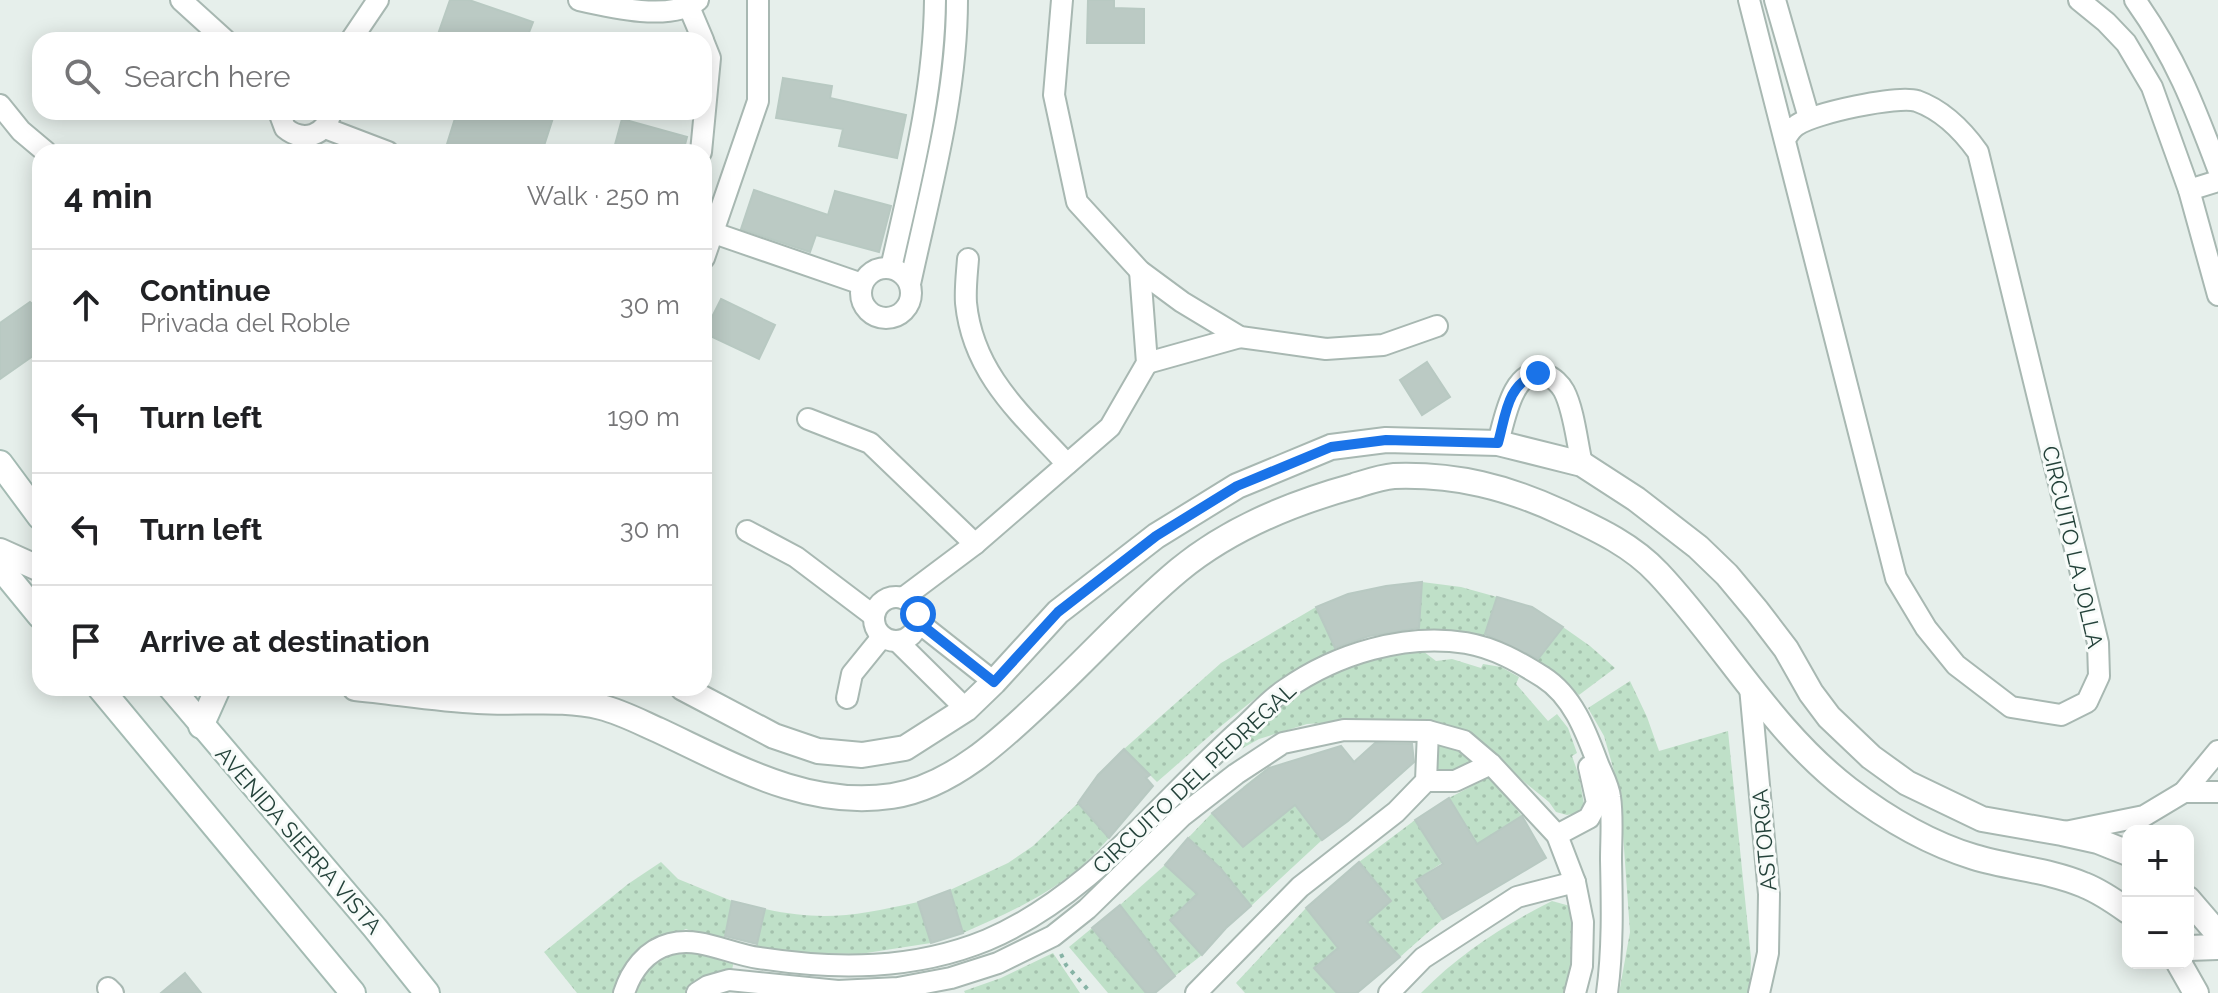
<!DOCTYPE html>
<meta charset="utf-8">
<style>
body{margin:0;font-family:Raleway,sans-serif;background:#f6f6f6;color:#202124}
.controls{position:absolute;right:24px;bottom:24px;display:grid;overflow:hidden;border-radius:16px;box-shadow:0 4px 20px #0003}
.controls button{width:72px;height:72px;display:grid;place-items:center;padding:0;border:0;border-bottom:2px solid #e0e0e0;background:#fff;color:#202124;font:40px sans-serif}
.stop{position:absolute;width:24px;height:24px;margin:-18px;border:6px solid #1a73e8;border-radius:50%;background:#fff}
.stop.end{background:#1a73e8;border-color:#fff;box-shadow:0 2px 8px #0008}
.list{margin:0;padding:0;list-style:none}
h2{display:flex;justify-content:space-between;align-items:center;height:104px;margin:0;padding:0 32px;font-size:34px}
h2 small{font-size:26px;font-weight:400;color:#757577}
.list li{display:grid;grid-template-columns:52px 1fr auto;gap:24px;align-items:center;box-sizing:border-box;height:112px;padding:0 32px;border-top:2px solid #e0e0e0}
.list b{display:block;font-size:30px;white-space:nowrap}
.list p{margin:0;font-size:26px;white-space:nowrap;color:#757577}
.list em{font-size:26px;font-style:normal;color:#757577}
.icon{flex:none;width:44px;height:44px;fill:none;stroke:currentColor;stroke-width:2;stroke-linecap:round;stroke-linejoin:round}
.map{position:relative;flex:none;width:2218px;height:993px;overflow:hidden}
.search{position:absolute;background:#fff;box-shadow:0 4px 20px #0003;left:32px;top:32px;width:680px;height:88px;display:flex;align-items:center;gap:20px;box-sizing:border-box;padding:0 28px;border-radius:24px;color:#757577;font-size:30px}
.panel{position:absolute;background:#fff;box-shadow:0 4px 20px #0003;left:32px;top:144px;width:680px;height:552px;border-radius:24px}
.map>svg:first-child{display:block}
.green{fill:url(#green-dots)}
.building{fill:#bbcac4;stroke:#b8c9c2;stroke-width:2}
.lines{fill:none;stroke-linecap:round;stroke-linejoin:round}
.minor-casing{stroke:#a8b8b2;stroke-width:24}
.tertiary-casing{stroke:#a8b8b2;stroke-width:28}
.secondary-casing{stroke:#a4bbb3;stroke-width:28}
.path{stroke:#86b3a5;stroke-width:4;stroke-dasharray:4 6;stroke-linecap:butt}
.minor{stroke:#fff;stroke-width:20}
.tertiary{stroke:#fff;stroke-width:24}
.secondary{stroke:#fff;stroke-width:24}
.route{stroke:#1a73e8;stroke-width:10}
.labels{text-anchor:middle;dominant-baseline:central;stroke-width:6;stroke-linejoin:round;paint-order:stroke}
.street-label{font-size:22px;fill:#24423a;stroke:#f7fbf9}
</style>
<div class="map">
<svg width="2218" height="993" viewBox="0 0 2218 993">
<defs>
<pattern id="green-dots" width="8" height="8" patternUnits="userSpaceOnUse" patternTransform="scale(2)"><rect width="8" height="8" fill="#bfe0c8"/><path d="M2 2h.1M6 6h.1" fill="none" stroke="#a4c1ad" stroke-width="1.8" stroke-linecap="round"/></pattern>
</defs>
<rect width="100%" height="100%" fill="#e6efeb"/>
<g class="green">
<polygon points="1422,582 1461,587 1497,597 1483,640 1419,632"/>
<path d="M1316,607L1336,650C1264,683 1215,732 1157,782L1124,749L1221,663Z"/>
<polygon points="1563,627 1590,646 1615,668 1579,695 1536,662"/>
<path d="M1419,648L1436,661L1452,659L1481,668L1483,664L1501,667L1519,677L1516,684L1548,721L1557,714L1568,728L1577,753L1572,756L1579,776L1584,804L1577,813L1567,815L1556,812L1549,802L1491,755L1412,724L1379,720L1307,724L1259,739L1212,765C1233,745 1252,721 1275,704C1319,672 1366,657 1419,648Z"/>
<polygon points="1630,681 1647,717 1659,751 1728,731 1751,958 1750,993 1619,993 1630,932 1620,792 1604,736 1588,708"/>
<polygon points="1431,732 1490,763 1427,781"/>
<polygon points="1266,769 1322,840 1251,906 1221,869 1188,838 1212,813 1243,847 1272,823 1243,787"/>
<polygon points="1491,776 1522,816 1477,844 1449,798"/>
<path d="M1078,803L1109,838C1068,887 1021,907 963,933L950,890L1008,863L1033,846Z"/>
<polygon points="1415,820 1442,863 1416,880 1443,919 1400,957 1367,922 1391,901 1359,862"/>
<path d="M661,862L678,879L732,901L723,943L686,929C658,940 620,961 612,993H577L544,952L628,884Z"/>
<polygon points="1165,865 1197,894 1170,920 1202,955 1175,976 1120,905"/>
<path d="M1552,901L1570,906L1572,942L1568,993H1421C1459,954 1504,925 1552,901Z"/>
<path d="M918,902L931,943L860,954L755,952L765,909C825,922 859,915 918,902Z"/>
<polygon points="1306,908 1338,948 1314,968 1337,993 1245,993 1236,983"/>
<polygon points="1092,928 1146,993 1108,993 1069,947"/>
<polygon points="677,946 734,960 731,975 692,993 632,993 645,963"/>
<polygon points="1053,953 1080,993 965,993 964,991 1001,978"/>
</g>
<g class="building">
<polygon points="450,0 469,0 533,22 526,40 436,40"/>
<polygon points="1088,0 1114,0 1114,8 1144,9 1144,43 1087,43"/>
<polygon points="783,78 832,86 830,98 906,115 897,158 839,146 843,129 776,118"/>
<polygon points="457,112 535,112 553,118 542,152 472,152 447,144"/>
<polygon points="622,119 687,137 683,152 613,152"/>
<polygon points="754,190 828,215 835,191 891,206 879,252 816,235 810,252 741,229"/>
<polygon points="721,299 775,325 759,359 704,333"/>
<polygon points="30,302 40,310 40,351 0,379 0,323"/>
<polygon points="1427,362 1450,397 1422,415 1400,380"/>
<polygon points="1422,582 1419,628 1369,636 1335,648 1316,607 1348,594 1386,586"/>
<polygon points="1497,597 1532,607 1563,627 1538,659 1485,634"/>
<polygon points="1375,743 1412,744 1414,762 1348,821 1322,840 1295,805 1243,847 1212,813 1269,768 1341,746 1354,762"/>
<polygon points="1124,749 1150,775 1146,778 1153,786 1109,838 1078,803 1098,775"/>
<polygon points="1449,798 1477,844 1522,816 1546,858 1443,919 1416,880 1443,864 1415,820"/>
<polygon points="1188,838 1221,869 1251,906 1226,928 1202,955 1170,920 1197,894 1165,865"/>
<polygon points="1359,862 1391,901 1367,922 1400,957 1357,993 1337,993 1314,968 1338,948 1306,908"/>
<polygon points="950,890 963,933 931,943 918,902"/>
<polygon points="732,901 765,909 757,944 725,936"/>
<polygon points="1120,905 1175,976 1155,993 1146,993 1092,928"/>
<polygon points="185,973 201,993 161,993"/>
</g>
<g class="lines">
<defs>
<g id="minor">
<polyline points="181,0 225,40"/>
<path d="M579,0C609,7 672,22 698,0"/>
<polyline points="1062,0 1054,95 1077,202 1140,271 1182,302 1240,337 1326,349 1383,345 1437,326"/>
<path d="M1749,0L1896,578L1926,628L1956,665L2011,707L2061,715L2087,702L2099,676L2098,643L1978,152C1963,131 1942,110 1917,101C1898,95 1814,113 1797,125C1792,128 1789,133 1785,139"/>
<polyline points="1775,0 1809,118"/>
<polyline points="2079,0 2106,22 2126,43 2152,87 2189,190 2218,295"/>
<path d="M2135,0C2175,56 2194,105 2218,169"/>
<polyline points="689,7 703,40"/>
<polyline points="351,40 378,0"/>
<polyline points="0,105 21,131 46,152"/>
<path d="M279,112L285,128C303,143 326,136 331,112"/>
<polyline points="325,128 388,152"/>
<polyline points="701,152 710,58 704,43"/>
<polyline points="2189,190 2218,181"/>
<polyline points="714,233 862,284"/>
<polyline points="704,258 758,101 758,0"/>
<path d="M968,259C967,273 965,288 966,303C973,374 1022,415 1067,464"/>
<path d="M891,268C911,179 934,92 935,0"/>
<circle cx="886" cy="293" r="25"/>
<path d="M910,284C930,191 957,96 957,0"/>
<polyline points="1147,363 1240,337"/>
<polyline points="808,419 870,443 975,544"/>
<path d="M1498,443C1504,422 1513,363 1546,375C1553,377 1561,385 1564,391C1574,410 1577,443 1582,464"/>
<polyline points="747,531 796,557 874,616"/>
<circle cx="896" cy="619" r="22"/>
<polyline points="903,598 975,544 1110,427 1147,363 1140,271"/>
<polyline points="918,622 994,682"/>
<polyline points="897,641 966,709"/>
<polyline points="1750,687 1769,894 1768,953 1759,993"/>
<polyline points="847,698 852,674 882,637"/>
<polyline points="1426,781 1455,781 1491,764"/>
<polyline points="2184,792 2218,792"/>
<polyline points="2065,832 2144,816 2184,792 2218,751"/>
<polyline points="1557,835 1589,818 1597,803 1589,767"/>
<polyline points="108,988 113,993"/>
<path d="M624,993C631,971 646,950 670,944C700,936 729,954 759,958C836,970 914,970 987,940C1090,896 1158,804 1239,731C1255,717 1269,700 1286,689C1336,654 1405,633 1466,643C1495,648 1519,662 1543,677C1573,696 1586,732 1598,764C1602,774 1609,786 1610,797C1613,817 1611,839 1611,860C1612,905 1613,949 1607,993"/>
<polyline points="697,993 708,986 729,980 838,991 898,988 951,978 998,963 1053,936 1087,909 1182,816 1236,774 1283,743 1344,730 1428,731 1464,741 1491,764 1557,835 1575,882 1583,922 1582,966 1575,993"/>
<polyline points="1196,993 1300,887 1396,812 1426,781 1428,731"/>
<polyline points="1389,993 1423,958 1517,897 1575,882"/>
</g>
<g id="tertiary">
<polyline points="0,551 40,569"/>
<path d="M355,688C396,692 437,699 478,701C519,704 561,697 601,707C621,712 640,722 658,730C733,765 807,809 892,796C952,787 1003,738 1045,698C1090,656 1132,609 1179,570C1230,528 1292,503 1354,486C1367,482 1381,477 1394,476C1456,474 1507,487 1563,513C1597,529 1632,545 1658,573C1724,643 1771,730 1848,789C1886,818 1928,843 1974,857C2010,868 2049,870 2084,885C2099,891 2114,901 2128,911"/>
<polyline points="683,688 774,736 818,751 862,755 905,748 966,709 994,682 1058,612 1156,536 1237,486 1331,447 1386,440 1498,443 1582,464 1636,499 1698,547 1727,575 1757,611 1786,649 1811,693 1829,717 1871,757 1907,783 1982,819 2062,833 2098,841 2128,853"/>
<polyline points="2188,899 2218,934"/>
<polyline points="2188,948 2218,947"/>
<polyline points="2179,963 2196,993"/>
</g>
<g id="secondary">
<polyline points="0,463 40,517"/>
<polyline points="0,567 40,616"/>
<polyline points="100,688 353,993"/>
<polyline points="171,688 375,928 427,993"/>
<polyline points="201,726 218,688"/>
</g>
</defs>
<use href="#minor" class="minor-casing"/>
<use href="#tertiary" class="tertiary-casing"/>
<use href="#secondary" class="secondary-casing"/>
<polyline class="path" points="1061,954 1066,965 1091,993"/>
<use href="#minor" class="minor"/>
<use href="#tertiary" class="tertiary"/>
<use href="#secondary" class="secondary"/>
</g>
<g class="lines">
<path class="route" d="M918,614V622L994,682L1058,612L1156,536L1237,486L1331,447L1386,440L1498,443C1506,414 1507,384 1538,373"/>
</g>
<g class="labels">
<g class="street-label">
<text transform="translate(2073 547) rotate(77)">CIRCUITO LA JOLLA</text>
<text transform="translate(1194 778) rotate(-43)">CIRCUITO DEL PEDREGAL</text>
<text transform="translate(299 840) rotate(49)">AVENIDA SIERRA VISTA</text>
<text transform="translate(1764 840) rotate(-95)">ASTORGA</text>
</g>
</g>
</svg>
<div class="controls">
<button>+</button>
<button>−</button>
</div>
<div class="stop" style="left:918px;top:614px"></div>
<div class="stop end" style="left:1538px;top:373px"></div>
<div class="search"><svg class="icon" aria-label="search" viewBox="0 0 24 24"><circle cx="10" cy="10" r="6"/><path d="M15 15l6 6"/></svg>Search here</div>
<section class="panel">
<h2>4 min<small>Walk · 250 m</small></h2>
<ul class="list">
<li><svg class="icon" aria-label="ahead" viewBox="0 0 24 24"><path d="M12 20V5M6 11l6-6 6 6"/></svg><div><b>Continue</b><p>Privada del Roble</p></div><em>30 m</em></li>
<li><svg class="icon" aria-label="left" viewBox="0 0 24 24"><path d="M17 20v-9H6M10 6l-5 5 5 5"/></svg><div><b>Turn left</b></div><em>190 m</em></li>
<li><svg class="icon" aria-label="left" viewBox="0 0 24 24"><path d="M17 20v-9H6M10 6l-5 5 5 5"/></svg><div><b>Turn left</b></div><em>30 m</em></li>
<li><svg class="icon" aria-label="arrive" viewBox="0 0 24 24"><path d="M6 21V4h12l-3 4 3 4H6"/></svg><div><b>Arrive at destination</b></div></li>
</ul>
</section>
</div>
